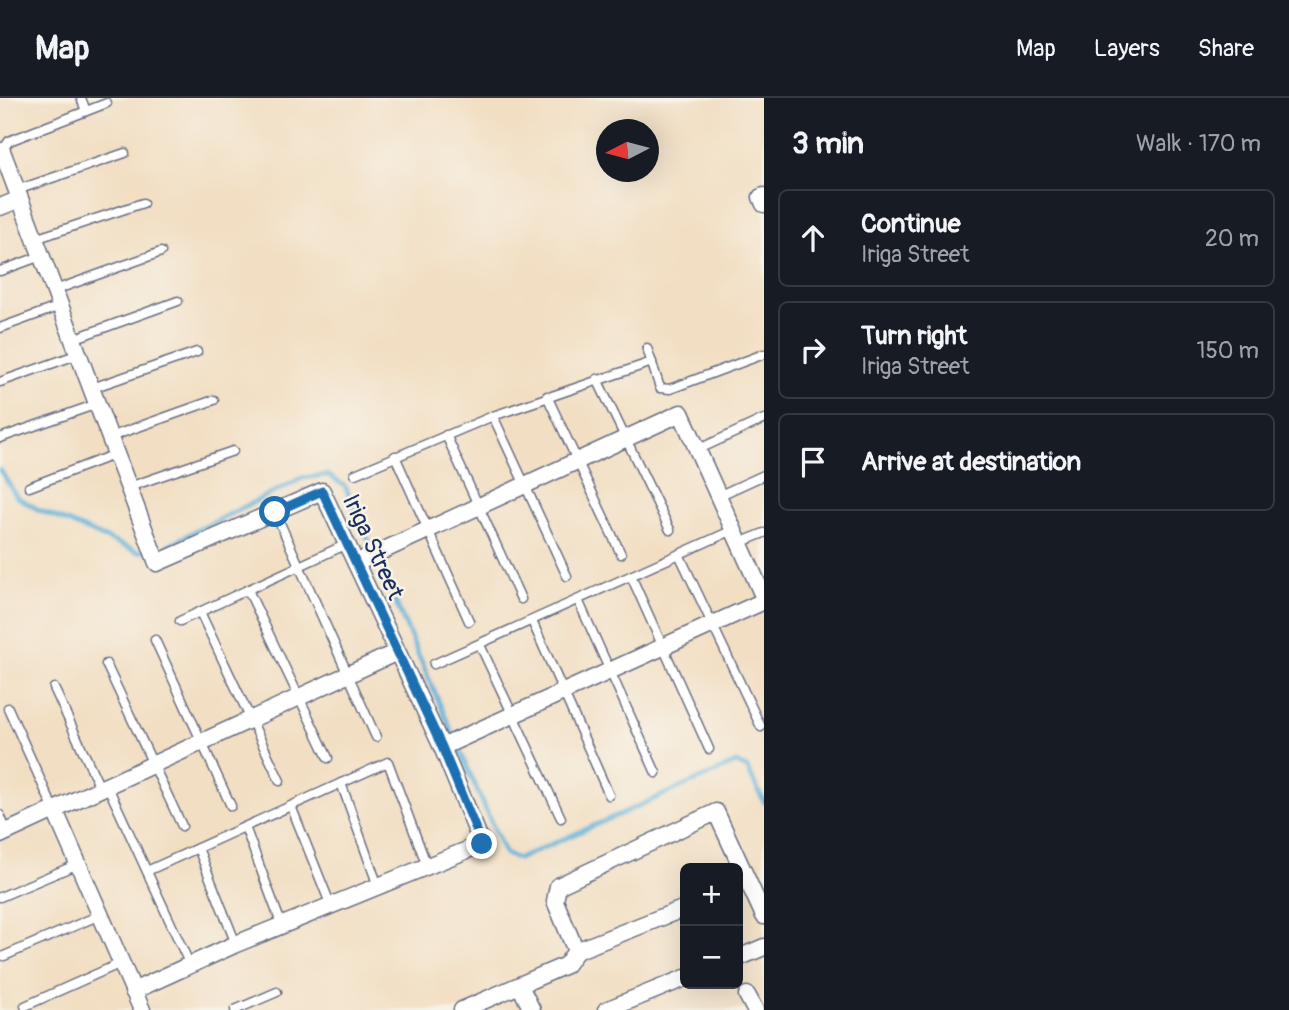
<!DOCTYPE html>
<meta charset="utf-8">
<style>
body{margin:0;font-family:Pangolin,sans-serif;background:#242831;color:#f1f3f6}
.controls{position:absolute;right:21px;bottom:21px;display:grid;overflow:hidden;border-radius:10px;box-shadow:0 7px 28px #0002}
.controls button{width:63px;height:63px;display:grid;place-items:center;padding:0;border:0;border-bottom:2px solid #363941;background:#171b24;color:#f1f3f6;font:35px sans-serif}
.compass{position:absolute;left:596px;top:21px;width:63px;height:63px;border-radius:50%;background:#171b24;box-shadow:0 7px 28px #0002;rotate:264deg}
.stop{position:absolute;width:21px;height:21px;margin:-16px;border:5px solid #1f6fb2;border-radius:50%;background:#fff}
.stop.end{background:#1f6fb2;border-color:#fff;box-shadow:0 2px 7px #0008}
.list{margin:0;padding:0;list-style:none}
h2{display:flex;justify-content:space-between;align-items:center;height:91px;margin:0;padding:0 28px;font-size:30px}
h2 small{font-size:23px;font-weight:400;color:#9ea1a6}
.list li{display:grid;grid-template-columns:46px 1fr auto;gap:21px;align-items:center;box-sizing:border-box;height:98px;margin:0 14px 14px;padding:0 14px;border:2px solid #363941;border-radius:10px}
.list b{display:block;font-size:26px;white-space:nowrap}
.list p{margin:0;font-size:23px;white-space:nowrap;color:#9ea1a6}
.list em{font-size:23px;font-style:normal;color:#9ea1a6}
.icon{flex:none;width:38px;height:38px;fill:none;stroke:currentColor;stroke-width:2;stroke-linecap:round;stroke-linejoin:round}
.map{position:relative;flex:none;width:764px;height:912px;overflow:hidden}
header{display:flex;align-items:center;gap:42px;box-sizing:border-box;height:98px;padding:0 35px;background:#171b24;border-bottom:2px solid #363941}
header strong{font-size:33px}
nav{display:flex;gap:38px;margin-inline-start:auto;font-size:24px}
main{display:flex}
aside{flex:1;background:#171b24}
.map>svg:first-child{display:block}
.lines{fill:none;stroke-linecap:round;stroke-linejoin:round}
.stream{stroke:#5aadd5;stroke-width:5}
.service-casing{stroke:#666c81;stroke-width:11}
.minor-casing{stroke:#666c81;stroke-width:19}
.service{stroke:#fff;stroke-width:8}
.minor{stroke:#fff;stroke-width:16}
.route{stroke:#1f6fb2;stroke-width:9}
.labels{text-anchor:middle;dominant-baseline:central;stroke-width:5;stroke-linejoin:round;paint-order:stroke}
.street-label{font-size:24px;fill:#1b2f5e;stroke:#f7f3e8}
</style>
<header>
<strong>Map</strong>
<nav><a>Map</a><a>Layers</a><a>Share</a></nav>
</header>
<main>
<div class="map">
<svg width="764" height="912" viewBox="0 0 764 912">
<rect width="100%" height="100%" fill="#f7f3e8"/>
<filter id="ink" filterUnits="userSpaceOnUse"><feTurbulence type="fractalNoise" baseFrequency=".0143" numOctaves="2"/><feDisplacementMap in="SourceGraphic" scale="14" xChannelSelector="R" yChannelSelector="G"/><feConvolveMatrix kernelMatrix="1 2 1 2 8 2 1 2 1" color-interpolation-filters="sRGB"/></filter>
<filter id="wash" filterUnits="userSpaceOnUse"><feTurbulence type="fractalNoise" baseFrequency=".00686" numOctaves="4" result="noise"/><feDisplacementMap in="SourceGraphic" scale="28" xChannelSelector="R" yChannelSelector="G"/><feGaussianBlur stdDeviation="1.57" result="paint"/><feColorMatrix in="noise" values="0 0 0 0 0 0 0 0 0 0 0 0 0 0 0 0 0 1.4 0 .05"/><feComposite in="paint" operator="in"/></filter>
<g filter="url(#wash)">
<rect width="100%" height="100%" fill="#f2dec2"/>
<g class="lines">
<g class="stream">
<polyline points="0,372 17,399 39,412 138,454 148,452"/>
<polyline points="168,447 302,380 328,377 345,388 505,756 518,761 736,665 747,670 764,704"/>
</g>
</g>
</g>
<g filter="url(#ink)">
<g class="lines">
<defs>
<g id="service">
<polyline points="81,0 86,13"/>
<polyline points="2,53 9,43 107,5"/>
<polyline points="17,92 125,55"/>
<polyline points="35,141 143,105"/>
<polyline points="0,173 41,158"/>
<polyline points="55,192 161,154"/>
<polyline points="0,230 60,208"/>
<polyline points="73,241 178,203"/>
<polyline points="647,250 660,290 670,291 764,256"/>
<polyline points="597,281 670,432"/>
<polyline points="0,284 79,256"/>
<polyline points="92,290 197,254"/>
<polyline points="547,298 621,456"/>
<polyline points="493,318 567,478"/>
<polyline points="446,337 521,501"/>
<polyline points="110,339 214,302"/>
<polyline points="0,340 97,306"/>
<polyline points="697,352 764,321"/>
<polyline points="395,358 469,523"/>
<polyline points="355,376 493,318 652,264"/>
<polyline points="29,389 116,356"/>
<polyline points="129,389 233,353"/>
<polyline points="718,398 764,377"/>
<polyline points="275,414 376,639"/>
<polyline points="739,445 764,435"/>
<polyline points="679,456 761,629"/>
<polyline points="631,478 709,651"/>
<polyline points="248,492 328,660"/>
<polyline points="578,502 656,675"/>
<polyline points="200,514 280,683"/>
<polyline points="180,523 347,446"/>
<polyline points="532,523 609,697"/>
<polyline points="155,542 231,708"/>
<polyline points="480,547 561,720"/>
<polyline points="106,566 182,728"/>
<polyline points="434,566 733,432"/>
<polyline points="54,590 101,692"/>
<polyline points="8,610 54,712"/>
<polyline points="341,685 378,788"/>
<polyline points="108,689 190,867"/>
<polyline points="291,708 331,808"/>
<polyline points="0,717 7,734"/>
<polyline points="245,729 282,828"/>
<polyline points="198,750 236,846"/>
<polyline points="147,773 388,664 427,768"/>
<polyline points="0,799 78,766"/>
<polyline points="4,858 100,817"/>
<polyline points="25,908 121,865"/>
<polyline points="235,912 277,894"/>
</g>
<g id="minor">
<polyline points="2,53 157,465 322,393 442,649 482,746 236,846 133,893"/>
<polyline points="764,98 761,99 764,106"/>
<polyline points="0,109 20,101"/>
<polyline points="356,465 681,315 764,500"/>
<polyline points="442,649 764,503"/>
<polyline points="55,713 142,912"/>
<polyline points="0,737 397,554"/>
<polyline points="576,853 555,803 558,788 716,714 764,818"/>
<polyline points="738,860 764,849"/>
<polyline points="520,888 532,912"/>
<polyline points="747,897 755,912"/>
<polyline points="462,912 566,867 576,853 685,810"/>
<polyline points="606,912 685,880"/>
</g>
</defs>
<use href="#service" class="service-casing"/>
<use href="#minor" class="minor-casing"/>
<use href="#service" class="service"/>
<use href="#minor" class="minor"/>
</g>
</g>
<g class="lines" filter="url(#ink)">
<polyline class="route" points="275,414 322,393 442,649 482,746"/>
</g>
<g class="labels">
<g class="street-label">
<text transform="translate(373 449) rotate(65)">Iriga Street</text>
</g>
</g>
</svg>
<div class="controls">
<button>+</button>
<button>−</button>
</div>
<svg class="compass" viewBox="-18 -18 36 36"><path d="M0-13l5 13h-10z" fill="#e53935"/><path d="M0 13l5-13h-10z" fill="#9ea1a6"/></svg>
<div class="stop" style="left:275px;top:414px"></div>
<div class="stop end" style="left:482px;top:746px"></div>
</div>
<aside>
<h2>3 min<small>Walk · 170 m</small></h2>
<ul class="list">
<li><svg class="icon" aria-label="ahead" viewBox="0 0 24 24"><path d="M12 20V5M6 11l6-6 6 6"/></svg><div><b>Continue</b><p>Iriga Street</p></div><em>20 m</em></li>
<li><svg class="icon" aria-label="right" viewBox="0 0 24 24"><path d="M7 20v-9h11M14 6l5 5-5 5"/></svg><div><b>Turn right</b><p>Iriga Street</p></div><em>150 m</em></li>
<li><svg class="icon" aria-label="arrive" viewBox="0 0 24 24"><path d="M6 21V4h12l-3 4 3 4H6"/></svg><div><b>Arrive at destination</b></div></li>
</ul>
</aside>
</main>
